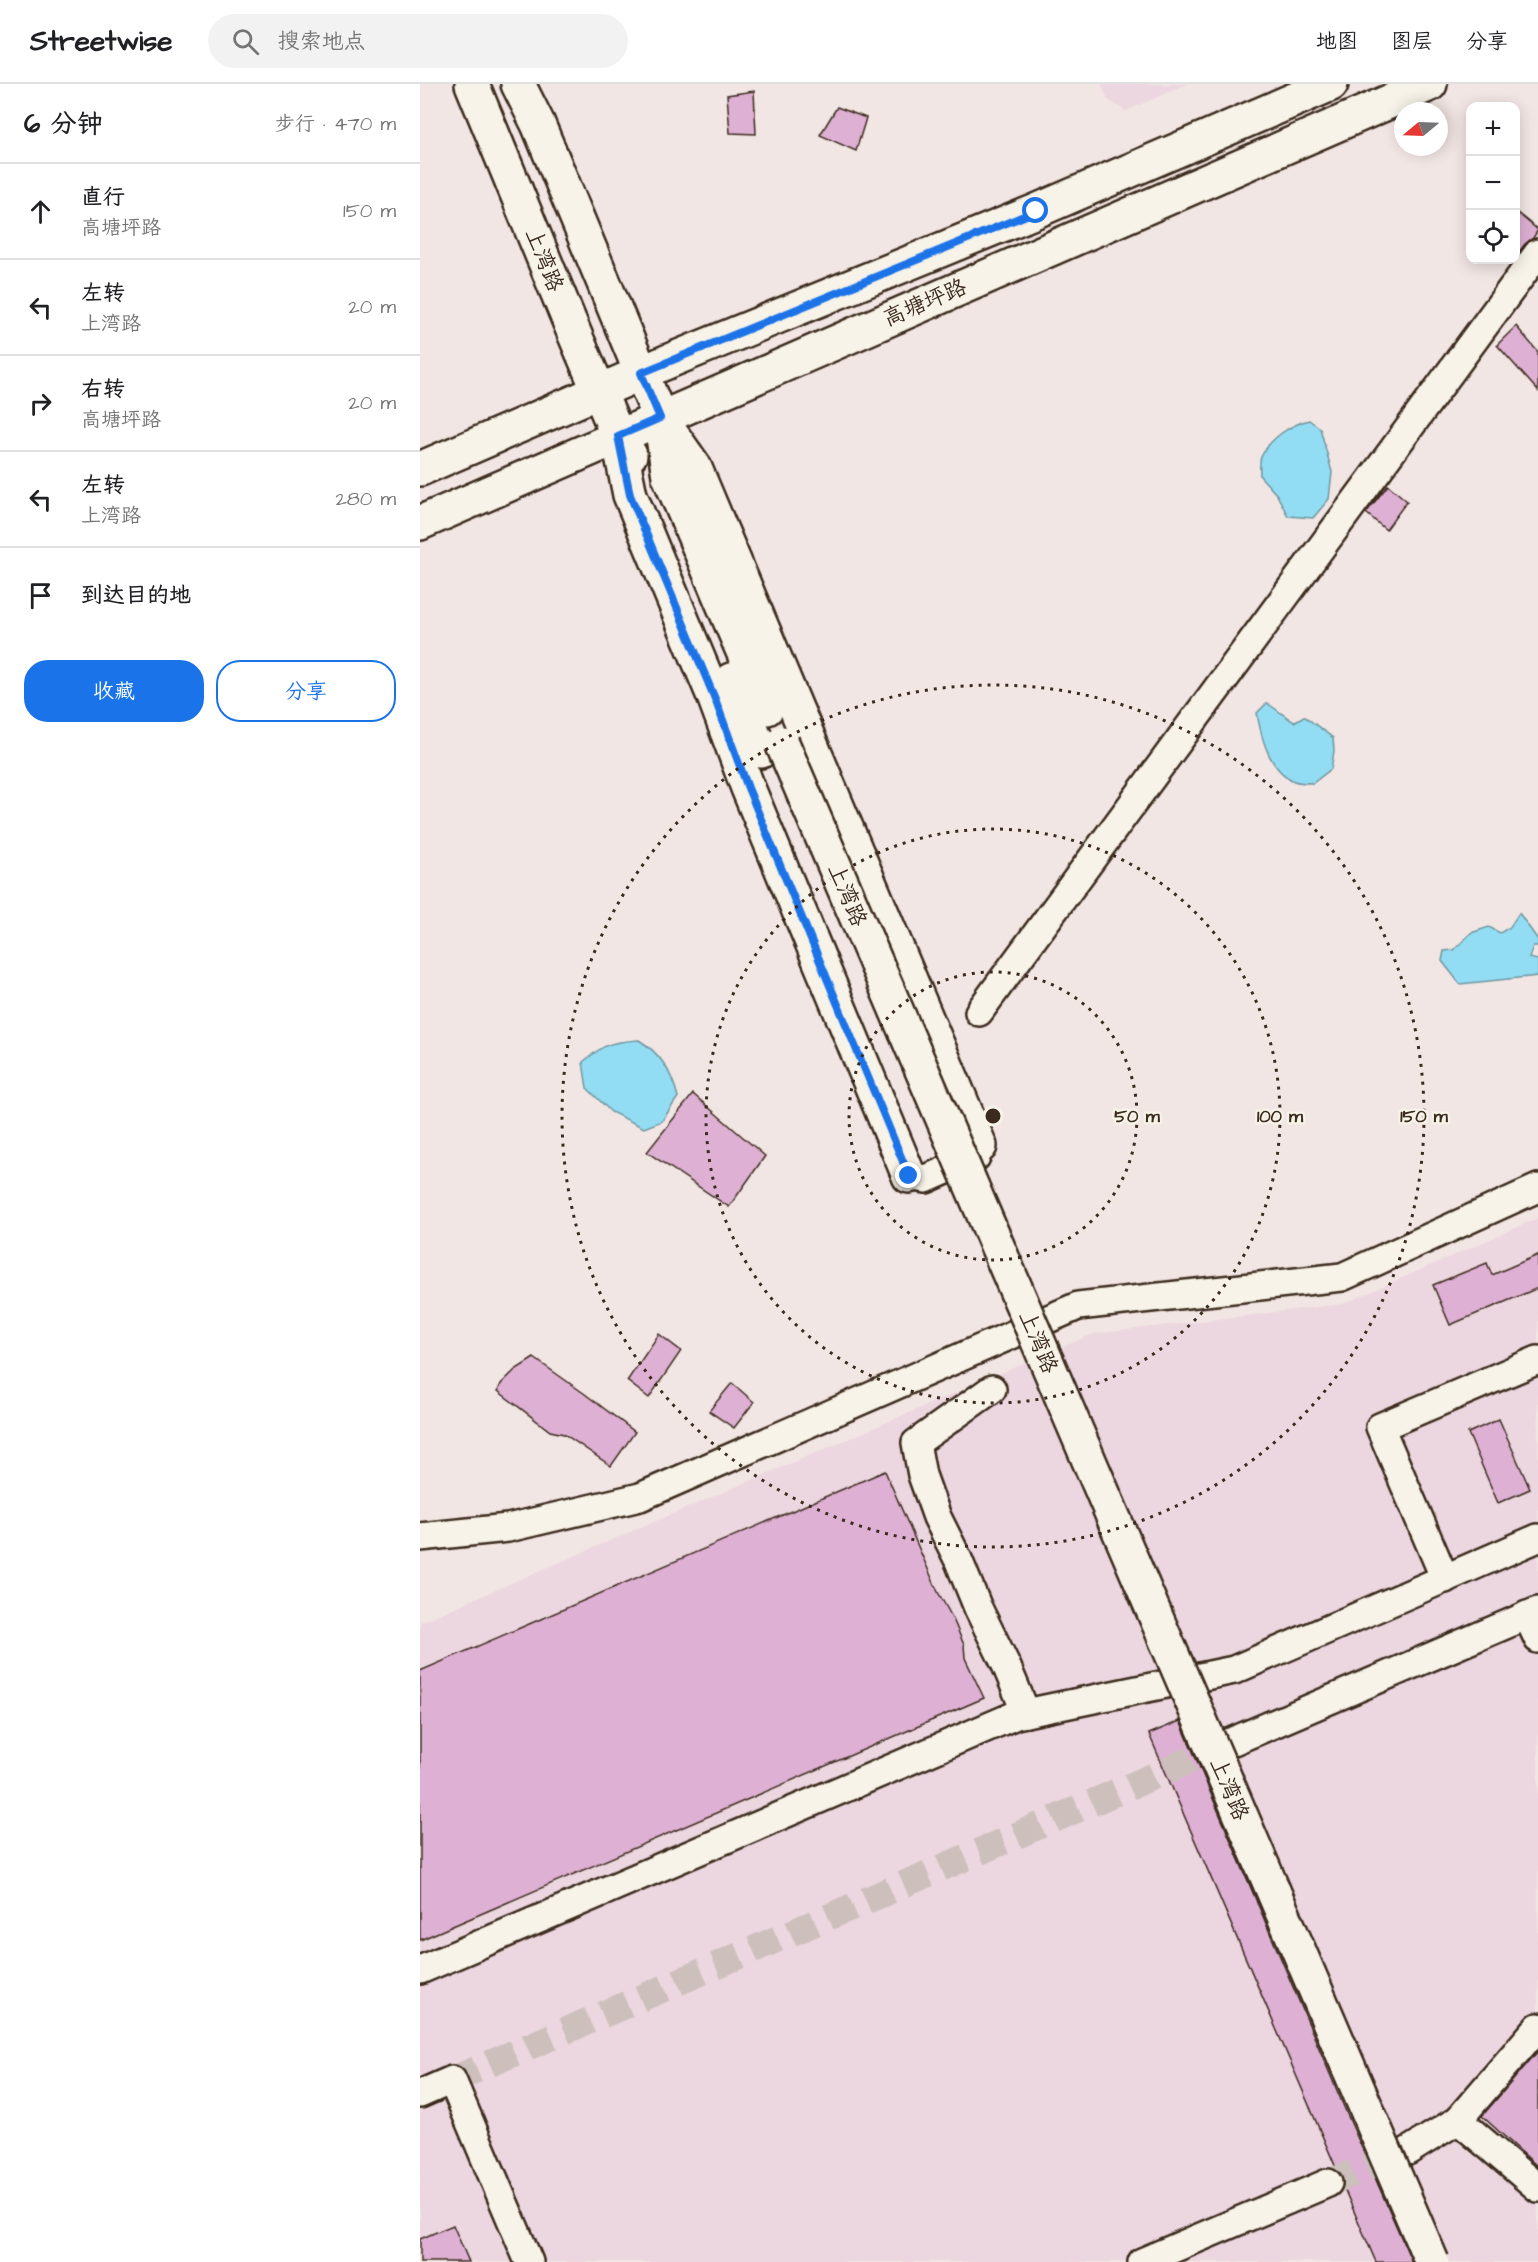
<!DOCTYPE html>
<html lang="zh">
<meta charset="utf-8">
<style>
body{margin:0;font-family:"Architects Daughter","LXGW WenKai TC",sans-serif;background:#f2f2f2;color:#202124}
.controls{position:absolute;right:18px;top:18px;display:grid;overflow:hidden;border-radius:12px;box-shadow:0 3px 15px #0003}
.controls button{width:54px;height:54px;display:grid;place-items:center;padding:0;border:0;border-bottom:2px solid #e0e0e0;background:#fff;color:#202124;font:30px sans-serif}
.compass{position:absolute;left:974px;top:18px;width:54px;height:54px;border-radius:50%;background:#fff;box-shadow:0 3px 15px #0003;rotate:251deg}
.stop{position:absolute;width:18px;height:18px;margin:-14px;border:4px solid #1a73e8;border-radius:50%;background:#fff}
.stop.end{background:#1a73e8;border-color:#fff;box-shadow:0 2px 6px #0008}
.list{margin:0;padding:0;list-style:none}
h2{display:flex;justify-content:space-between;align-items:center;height:78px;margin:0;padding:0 24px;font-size:26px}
h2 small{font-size:20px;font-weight:400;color:#757577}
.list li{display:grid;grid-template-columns:39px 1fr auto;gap:18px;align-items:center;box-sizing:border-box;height:96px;padding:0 24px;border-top:2px solid #e0e0e0}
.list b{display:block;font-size:22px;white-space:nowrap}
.list p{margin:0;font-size:20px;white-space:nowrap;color:#757577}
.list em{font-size:20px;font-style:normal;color:#757577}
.actions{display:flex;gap:12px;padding:18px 24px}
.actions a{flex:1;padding:14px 0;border:2px solid #1a73e8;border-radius:24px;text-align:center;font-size:21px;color:#1a73e8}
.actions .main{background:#1a73e8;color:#fff}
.icon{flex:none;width:33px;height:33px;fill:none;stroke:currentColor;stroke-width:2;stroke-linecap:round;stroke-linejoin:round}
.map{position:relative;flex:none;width:1118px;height:2178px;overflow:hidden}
header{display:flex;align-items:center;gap:36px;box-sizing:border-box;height:84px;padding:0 30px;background:#fff;border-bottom:2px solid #e0e0e0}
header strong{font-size:28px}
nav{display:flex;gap:33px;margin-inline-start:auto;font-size:21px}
.search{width:420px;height:54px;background:#f2f2f2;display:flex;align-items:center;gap:15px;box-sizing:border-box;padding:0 21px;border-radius:33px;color:#757577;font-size:22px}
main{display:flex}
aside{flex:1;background:#fff}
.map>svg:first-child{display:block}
.built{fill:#ecd6df}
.water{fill:#92ddf3;stroke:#6f959e;stroke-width:1.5}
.building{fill:#deb0d3;stroke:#3b2a1e;stroke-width:1.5}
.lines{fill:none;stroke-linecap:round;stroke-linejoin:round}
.minor-tunnel{stroke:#cdc0bc;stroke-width:27;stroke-dasharray:27 14;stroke-linecap:butt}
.minor-casing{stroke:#3b2a1e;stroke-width:32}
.major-casing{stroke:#3b2a1e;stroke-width:38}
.minor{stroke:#f7f3e8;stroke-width:27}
.major{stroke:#f7f3e8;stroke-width:33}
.major-bridge-casing{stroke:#3b2a1e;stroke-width:38;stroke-linecap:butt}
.major-bridge{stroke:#f7f3e8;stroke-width:33}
.route{stroke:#1a73e8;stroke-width:8}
.ring{fill:none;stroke:#3b2a1e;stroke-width:3;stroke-dasharray:3 6}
.labels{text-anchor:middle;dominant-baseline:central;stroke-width:4.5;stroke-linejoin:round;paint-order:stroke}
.street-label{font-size:22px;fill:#3b2a1e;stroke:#f7f3e8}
.centre{fill:#3b2a1e;stroke:#f7f3e8;stroke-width:3}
.ring-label{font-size:18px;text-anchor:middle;font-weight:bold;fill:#3b2a1e;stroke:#f7f3e8;stroke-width:4.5;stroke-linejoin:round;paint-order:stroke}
</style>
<header>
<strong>Streetwise</strong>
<div class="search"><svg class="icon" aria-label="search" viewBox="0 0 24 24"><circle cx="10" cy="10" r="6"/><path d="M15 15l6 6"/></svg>搜索地点</div>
<nav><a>地图</a><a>图层</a><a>分享</a></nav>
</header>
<main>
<aside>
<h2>6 分钟<small>步行 · 470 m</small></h2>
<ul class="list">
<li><svg class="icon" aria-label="ahead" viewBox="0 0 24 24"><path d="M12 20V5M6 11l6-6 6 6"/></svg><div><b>直行</b><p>高塘坪路</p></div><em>150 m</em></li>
<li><svg class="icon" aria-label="left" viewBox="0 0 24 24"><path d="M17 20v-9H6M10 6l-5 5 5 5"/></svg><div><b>左转</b><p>上湾路</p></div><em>20 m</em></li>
<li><svg class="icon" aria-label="right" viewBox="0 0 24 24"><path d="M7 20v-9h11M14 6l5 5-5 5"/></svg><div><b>右转</b><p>高塘坪路</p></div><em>20 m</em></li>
<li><svg class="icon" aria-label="left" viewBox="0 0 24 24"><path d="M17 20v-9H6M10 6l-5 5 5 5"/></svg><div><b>左转</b><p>上湾路</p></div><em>280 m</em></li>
<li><svg class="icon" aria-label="arrive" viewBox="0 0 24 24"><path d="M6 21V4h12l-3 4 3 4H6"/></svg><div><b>到达目的地</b></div></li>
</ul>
<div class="actions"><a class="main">收藏</a><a>分享</a></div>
</aside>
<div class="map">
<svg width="1118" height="2178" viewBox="0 0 1118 2178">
<rect width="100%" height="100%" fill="#f2e6e4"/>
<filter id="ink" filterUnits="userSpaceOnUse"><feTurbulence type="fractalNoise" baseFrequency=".0167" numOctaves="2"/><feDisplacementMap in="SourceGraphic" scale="12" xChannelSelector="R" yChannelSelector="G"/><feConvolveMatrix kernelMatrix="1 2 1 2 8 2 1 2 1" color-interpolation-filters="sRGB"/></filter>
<g filter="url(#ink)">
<g class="built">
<polygon points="681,0 767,0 706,27 688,16"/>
<polygon points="1118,1134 1118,2178 0,2178 0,1538 673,1250 923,1220"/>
</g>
<g class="water">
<path d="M889,336L900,344L912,388L909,415L893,434L868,432L857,411L840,392C840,387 839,379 841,373C850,354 870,341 889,336Z"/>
<path d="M847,619L874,638L884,632L913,654L914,667L911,685L893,699C887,699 879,699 874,697C849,686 841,653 837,629Z"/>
<polygon points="1099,829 1118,856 1118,862 1113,862 1109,874 1118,876 1118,892 1040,900 1022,877 1024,867 1034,866 1051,849 1069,843 1080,849 1090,843"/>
<path d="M219,956C241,970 251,987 258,1013L242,1037L224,1044L191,1028L167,1004L163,978C185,959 191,958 219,956Z"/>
</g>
<g class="building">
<polygon points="334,7 336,50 310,49 307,11"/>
<polygon points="417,23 446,34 436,67 400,51"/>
<polygon points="1095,127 1118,146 1113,154 1105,160 1095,173"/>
<polygon points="1096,242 1118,268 1118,307 1077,261"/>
<polygon points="968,401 987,417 966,446 946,429"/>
<polygon points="273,1010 345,1072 309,1123 227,1068"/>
<polygon points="1118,1171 1118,1204 1030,1241 1013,1201 1067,1179 1072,1191"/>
<polygon points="239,1250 261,1267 229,1314 207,1297"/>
<polygon points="114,1274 165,1310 215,1348 191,1382 144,1350 130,1347 78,1307 81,1300 95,1286"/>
<polygon points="312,1299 334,1318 314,1344 289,1327"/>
<polygon points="1079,1335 1110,1405 1078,1419 1048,1349"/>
<polygon points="465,1387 518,1508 533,1535 544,1561 545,1574 564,1614 0,1856 0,1587"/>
<polygon points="760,1637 927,2030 992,2178 956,2178 923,2102 922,2092 917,2086 729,1650"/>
<polygon points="1118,1967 1118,2083 1062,2032"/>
<polygon points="33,2141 49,2178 0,2178 0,2155"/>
</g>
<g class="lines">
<g class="minor-tunnel">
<polyline points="32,1996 810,1659"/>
<polyline points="908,2099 987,2067"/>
</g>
<defs>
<g id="minor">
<polyline points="559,928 1118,169"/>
<polyline points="489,1092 506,1095 556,1073 558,1068"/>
<polyline points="572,1305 496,1359 502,1391 517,1433 538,1475 558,1524 586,1581 606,1629"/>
<polyline points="0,1453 88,1444 220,1413 658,1222 922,1193 1118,1104"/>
<polyline points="1025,1495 960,1343 1118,1276"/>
<polyline points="1107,1531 1118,1555"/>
<polyline points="811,1658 1118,1527"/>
<polyline points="0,1886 596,1631 814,1586 1118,1454"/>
<polyline points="0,2010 32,1996 109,2178"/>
<polyline points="1038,2036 1118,2104"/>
<polyline points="988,2067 1038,2036 1118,1943"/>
<polyline points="722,2178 908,2099"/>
</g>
<g id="major">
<polyline points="52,0 155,251 198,352 210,371"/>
<polyline points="98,0 118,40 240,334 249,392 347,624"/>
<polyline points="240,334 274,382 560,1062"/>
<polyline points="198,352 210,411 295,615 328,704 489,1092"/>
<polyline points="0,385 249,277 616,127 911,0"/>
<polyline points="0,439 1010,0"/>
<polyline points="311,596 341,667"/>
</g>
</defs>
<use href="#minor" class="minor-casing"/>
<use href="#major" class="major-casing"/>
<use href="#minor" class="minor"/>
<use href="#major" class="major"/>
<defs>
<polyline id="major-bridge" points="362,659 1012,2178"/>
</defs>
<use href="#major-bridge" class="major-bridge-casing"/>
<use href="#major-bridge" class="major-bridge"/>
</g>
</g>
<g class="lines" filter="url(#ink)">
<polyline class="route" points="489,1092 328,704 295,615 210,411 198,352 240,334 221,289 616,127"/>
</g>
<g class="ring">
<circle cx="573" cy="1032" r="144"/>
<circle cx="573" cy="1032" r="287"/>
<circle cx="573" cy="1032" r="431"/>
</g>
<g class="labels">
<g class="street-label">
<text transform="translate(124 176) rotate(68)">上湾路</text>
<text transform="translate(505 219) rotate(-23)">高塘坪路</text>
<text transform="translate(427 811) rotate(67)">上湾路</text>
<text transform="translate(618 1258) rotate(67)">上湾路</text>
<text transform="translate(809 1705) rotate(67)">上湾路</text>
</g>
</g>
<circle cx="573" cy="1032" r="9" class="centre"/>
<g class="ring-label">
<text x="717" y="1038">50 m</text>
<text x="860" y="1038">100 m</text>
<text x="1004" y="1038">150 m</text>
</g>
</svg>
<div class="controls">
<button>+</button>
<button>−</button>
<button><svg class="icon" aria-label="locate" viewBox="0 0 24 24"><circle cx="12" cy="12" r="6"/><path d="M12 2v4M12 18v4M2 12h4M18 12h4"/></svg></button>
</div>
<svg class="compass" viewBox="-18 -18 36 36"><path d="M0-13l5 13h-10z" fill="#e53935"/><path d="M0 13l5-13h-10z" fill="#757577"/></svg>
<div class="stop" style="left:616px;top:127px"></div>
<div class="stop end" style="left:489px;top:1092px"></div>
</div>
</main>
